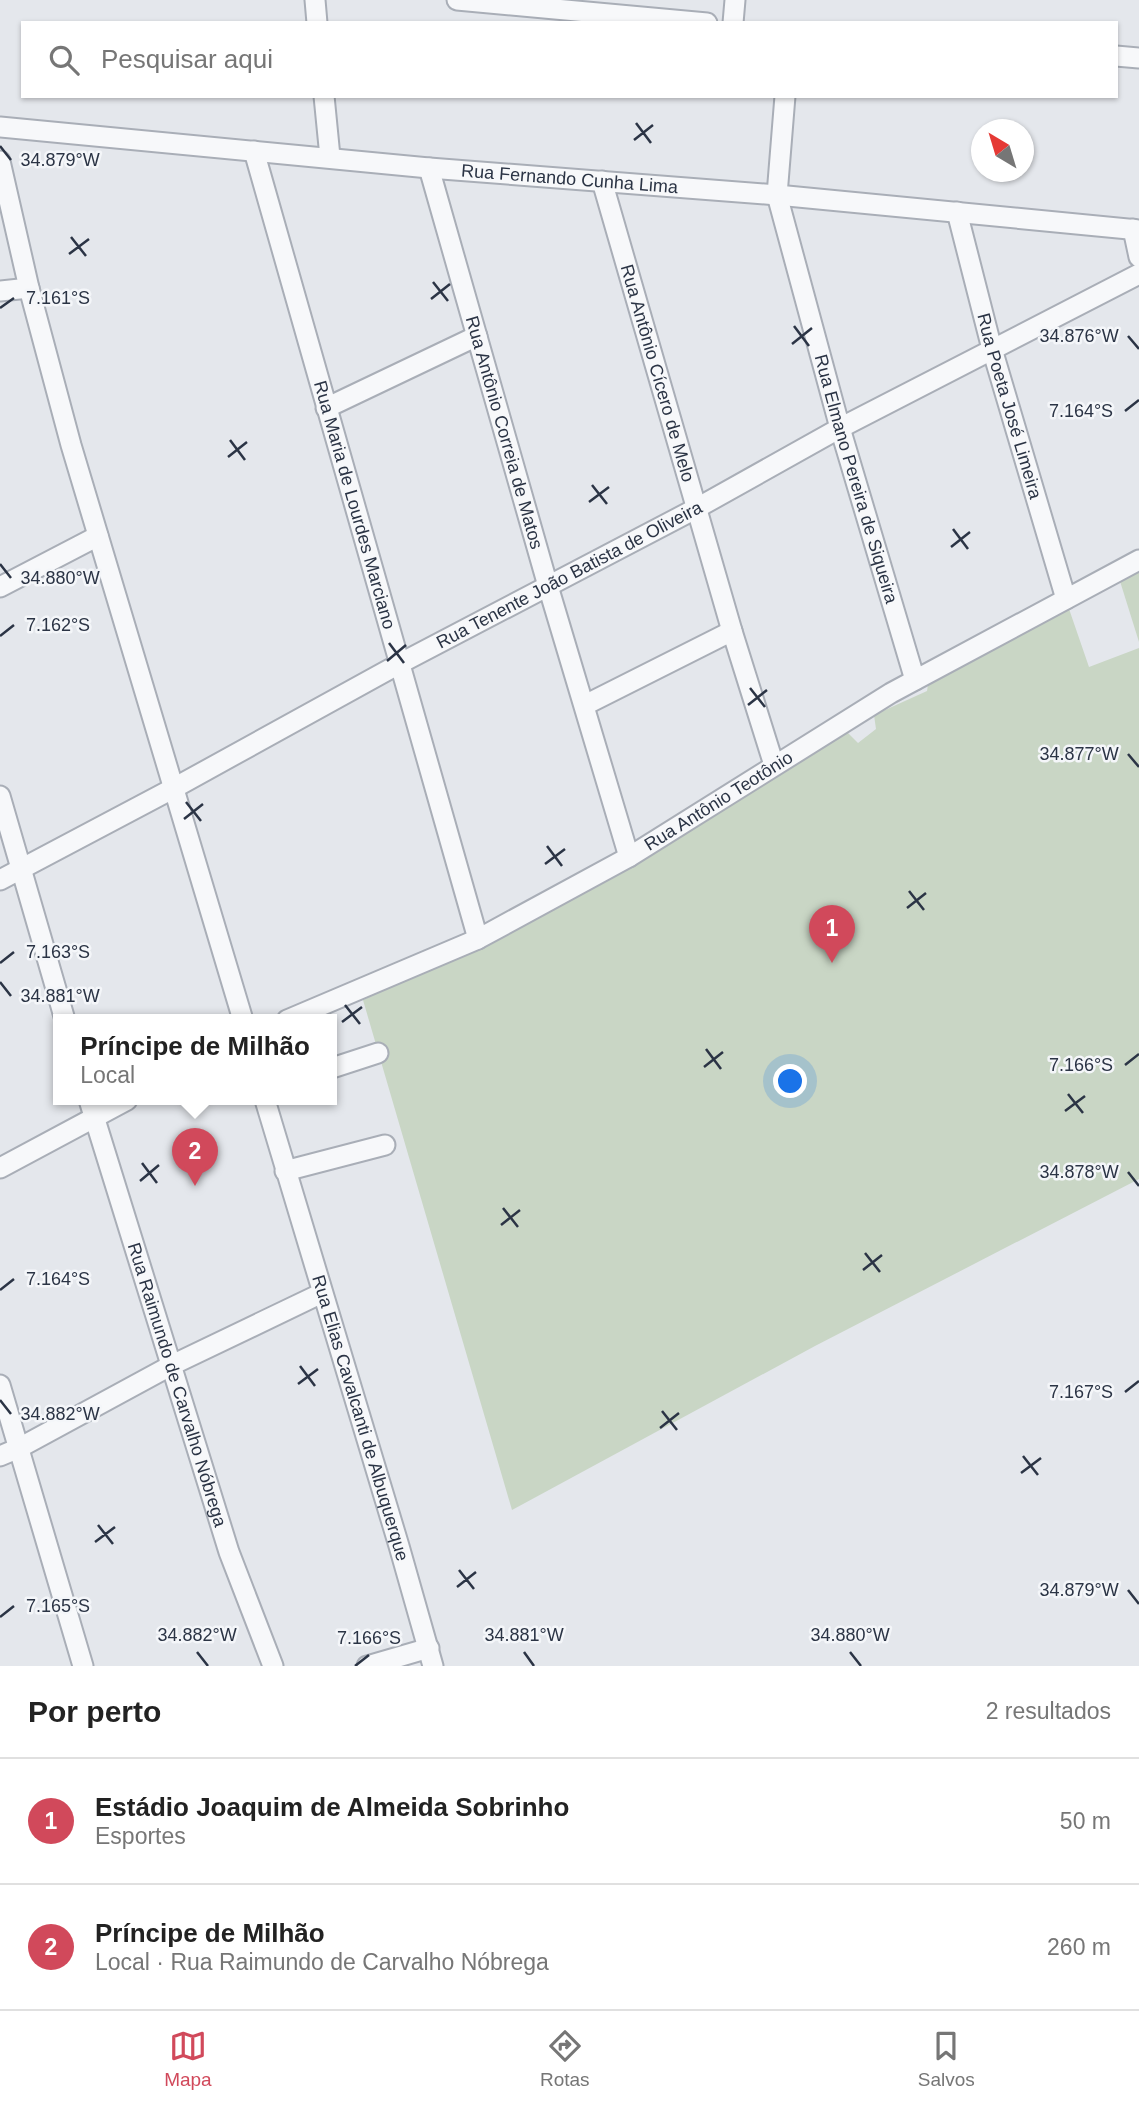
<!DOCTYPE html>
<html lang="pt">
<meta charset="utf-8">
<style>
body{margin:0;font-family:Helvetica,sans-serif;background:#f6f6f6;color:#222}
.compass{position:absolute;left:971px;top:119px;width:63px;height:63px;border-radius:50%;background:#fff;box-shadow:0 2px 5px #0004;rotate:322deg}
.you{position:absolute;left:791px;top:1082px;width:24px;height:24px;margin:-18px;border:5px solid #fff;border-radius:50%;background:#1a73e8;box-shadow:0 0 0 10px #1a73e833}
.badge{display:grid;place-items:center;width:46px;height:46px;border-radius:50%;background:#d1495b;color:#fff;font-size:23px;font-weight:700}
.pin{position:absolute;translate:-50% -58px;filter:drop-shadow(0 2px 4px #0008)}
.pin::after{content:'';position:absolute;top:37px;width:24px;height:21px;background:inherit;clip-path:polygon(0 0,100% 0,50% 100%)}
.popup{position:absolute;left:53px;top:1014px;width:284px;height:91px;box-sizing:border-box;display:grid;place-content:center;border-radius:0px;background:#fff;filter:drop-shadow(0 2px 5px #0005);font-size:23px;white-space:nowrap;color:#767676}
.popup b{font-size:26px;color:#222}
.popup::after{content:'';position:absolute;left:50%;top:100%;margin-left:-14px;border:14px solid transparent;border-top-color:#fff}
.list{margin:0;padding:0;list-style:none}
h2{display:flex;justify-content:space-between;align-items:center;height:91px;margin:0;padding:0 28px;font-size:30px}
h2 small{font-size:23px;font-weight:400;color:#767676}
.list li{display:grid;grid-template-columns:46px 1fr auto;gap:21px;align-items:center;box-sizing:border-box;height:126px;padding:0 28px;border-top:2px solid #e0e0e0}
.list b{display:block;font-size:26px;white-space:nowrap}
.list p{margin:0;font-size:23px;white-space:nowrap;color:#767676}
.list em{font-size:23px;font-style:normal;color:#767676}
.icon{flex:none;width:38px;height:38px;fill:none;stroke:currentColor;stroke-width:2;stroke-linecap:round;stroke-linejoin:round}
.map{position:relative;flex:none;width:1139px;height:1666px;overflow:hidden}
.search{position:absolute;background:#fff;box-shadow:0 2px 5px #0004;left:21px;right:21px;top:21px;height:77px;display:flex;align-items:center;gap:18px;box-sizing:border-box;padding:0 24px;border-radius:0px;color:#767676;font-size:26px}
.sheet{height:343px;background:#fff}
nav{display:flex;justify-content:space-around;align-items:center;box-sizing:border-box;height:98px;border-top:2px solid #e0e0e0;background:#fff;font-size:19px;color:#767676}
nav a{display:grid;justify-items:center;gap:4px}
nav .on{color:#d1495b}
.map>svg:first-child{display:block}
.green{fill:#c9d6c5}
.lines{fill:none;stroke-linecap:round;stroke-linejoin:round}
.minor-casing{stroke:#a9aeb7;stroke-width:23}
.minor{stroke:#f7f8fa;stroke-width:19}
.ticks{fill:none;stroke:#2b3445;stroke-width:2.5}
.labels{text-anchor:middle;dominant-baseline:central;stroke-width:5;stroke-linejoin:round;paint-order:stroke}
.street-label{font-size:18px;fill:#2b3445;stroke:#f4f6f9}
.ticks-label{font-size:18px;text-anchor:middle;fill:#2b3445;stroke:#f4f6f9;stroke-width:5;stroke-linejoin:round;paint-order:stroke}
</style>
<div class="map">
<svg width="1139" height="1666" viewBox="0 0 1139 1666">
<rect width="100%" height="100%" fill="#e4e7ec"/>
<g class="green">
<polygon points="1139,567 1139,642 1119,578"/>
<polygon points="1068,606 1089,667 1139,648 1139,1179 815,1346 512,1510 363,1000 589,886 842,727 858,743 876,729 874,715 927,691 929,678"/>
</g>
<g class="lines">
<defs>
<g id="minor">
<polyline points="315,0 317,23"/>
<polyline points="457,0 707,23"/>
<polyline points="733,23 735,0"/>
<polyline points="1116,56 1139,58"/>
<polyline points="324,96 330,157"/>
<path id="s1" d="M785,96L777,195L840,428L915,680"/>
<path id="s2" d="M0,127L429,168L777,195L1139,230"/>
<path id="s3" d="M254,151L478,939"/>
<polyline points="0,161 29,288 71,445 243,1020"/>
<path id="s4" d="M429,168L548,586L629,857"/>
<path id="s5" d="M602,181L732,631L774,765"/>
<path id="s6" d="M957,212L992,349L1066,599"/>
<polyline points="1133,229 1139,257"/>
<polyline points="0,291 29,288"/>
<polyline points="326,408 477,336"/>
<polyline points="0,587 98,536"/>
<polyline points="585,705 732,631"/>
<polyline points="0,796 65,1020"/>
<path id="s7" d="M0,880L174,788L399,664L697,508L840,428L1139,274"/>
<path id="s8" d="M287,1020L478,939L629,857L891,693L1139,560"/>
<polyline points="332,1068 378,1053"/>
<path id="s9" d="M89,1100L229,1552L273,1666"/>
<path id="s10" d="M265,1100L399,1546L433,1666"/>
<polyline points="0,1168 127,1100"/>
<polyline points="285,1171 385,1145"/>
<polyline points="0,1385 83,1666"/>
<polyline points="0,1456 19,1448 172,1365 322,1293"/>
<polyline points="367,1666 429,1648"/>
</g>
</defs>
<use href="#minor" class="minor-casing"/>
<use href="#minor" class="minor"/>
</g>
<path class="ticks" d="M636,123L651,143M634,140L653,125M0,146L11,160M71,237L86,256M69,254L89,239M433,282L448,301M431,299L450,284M0,308L14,298M794,326L809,346M1128,336L1139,349M792,344L812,328M1125,411L1139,400M230,440L245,460M228,457L247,442M592,485L607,504M589,502L609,487M953,529L968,549M951,547L970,532M0,564L11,578M0,636L14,625M389,643L404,663M387,661L406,645M750,688L765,707M748,705L767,690M1128,754L1139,767M186,802L201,821M184,819L203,804M547,846L562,866M545,864L565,849M909,891L924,910M907,908L926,893M0,963L14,952M0,982L11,996M345,1005L360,1024M342,1022L362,1007M706,1049L721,1069M1125,1065L1139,1054M704,1067L723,1052M1068,1094L1083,1113M1065,1111L1085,1096M142,1163L157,1183M1128,1172L1139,1186M140,1181L159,1165M503,1208L518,1227M501,1225L520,1210M865,1253L880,1272M863,1270L882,1255M0,1290L14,1279M300,1366L315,1386M298,1384L318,1369M1125,1392L1139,1381M0,1400L11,1414M662,1411L677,1430M660,1428L679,1413M1023,1456L1038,1475M1021,1473L1041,1458M98,1525L113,1544M95,1542L115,1527M459,1570L474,1589M457,1587L476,1572M1128,1590L1139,1604M0,1617L14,1606M197,1652L208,1666M524,1652L534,1666M850,1652L861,1666M355,1666L369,1655"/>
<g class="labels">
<g class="street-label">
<text stroke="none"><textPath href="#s2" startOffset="572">Rua Fernando Cunha Lima</textPath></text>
<text stroke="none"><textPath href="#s5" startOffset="200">Rua Antônio Cícero de Melo</textPath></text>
<text stroke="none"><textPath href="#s6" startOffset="201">Rua Poeta José Limeira</textPath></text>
<text stroke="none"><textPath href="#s4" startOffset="275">Rua Antônio Correia de Matos</textPath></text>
<text stroke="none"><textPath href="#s1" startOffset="394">Rua Elmano Pereira de Siqueira</textPath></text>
<text stroke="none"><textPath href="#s3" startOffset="368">Rua Maria de Lourdes Marciano</textPath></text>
<text stroke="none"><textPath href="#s7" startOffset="646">Rua Tenente João Batista de Oliveira</textPath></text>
<text stroke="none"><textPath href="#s8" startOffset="485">Rua Antônio Teotônio</textPath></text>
<text stroke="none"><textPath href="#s9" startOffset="298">Rua Raimundo de Carvalho Nóbrega</textPath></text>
<text stroke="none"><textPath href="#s10" startOffset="332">Rua Elias Cavalcanti de Albuquerque</textPath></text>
</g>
</g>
<g class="ticks-label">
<text x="60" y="166">34.879°W</text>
<text x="58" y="304">7.161°S</text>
<text x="1079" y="342">34.876°W</text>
<text x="1081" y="417">7.164°S</text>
<text x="60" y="584">34.880°W</text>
<text x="58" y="631">7.162°S</text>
<text x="1079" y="760">34.877°W</text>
<text x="58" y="958">7.163°S</text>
<text x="60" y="1002">34.881°W</text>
<text x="1081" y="1071">7.166°S</text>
<text x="1079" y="1178">34.878°W</text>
<text x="58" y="1285">7.164°S</text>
<text x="1081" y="1398">7.167°S</text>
<text x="60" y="1420">34.882°W</text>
<text x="1079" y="1596">34.879°W</text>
<text x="58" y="1612">7.165°S</text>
<text x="197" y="1641">34.882°W</text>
<text x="524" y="1641">34.881°W</text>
<text x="850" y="1641">34.880°W</text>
<text x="369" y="1644">7.166°S</text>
</g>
</svg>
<svg class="compass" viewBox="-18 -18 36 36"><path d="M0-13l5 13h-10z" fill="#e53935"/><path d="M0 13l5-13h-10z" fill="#767676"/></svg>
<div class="you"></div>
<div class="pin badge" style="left:832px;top:963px">1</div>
<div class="pin badge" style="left:195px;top:1186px">2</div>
<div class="popup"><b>Príncipe de Milhão</b>Local</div>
<div class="search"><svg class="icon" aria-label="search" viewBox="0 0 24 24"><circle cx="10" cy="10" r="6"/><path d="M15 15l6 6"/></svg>Pesquisar aqui</div>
</div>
<section class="sheet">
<h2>Por perto<small>2 resultados</small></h2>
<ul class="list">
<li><span class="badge">1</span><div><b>Estádio Joaquim de Almeida Sobrinho</b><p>Esportes</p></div><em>50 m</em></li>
<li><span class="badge">2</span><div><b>Príncipe de Milhão</b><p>Local · Rua Raimundo de Carvalho Nóbrega</p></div><em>260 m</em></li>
</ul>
</section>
<nav>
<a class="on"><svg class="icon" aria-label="map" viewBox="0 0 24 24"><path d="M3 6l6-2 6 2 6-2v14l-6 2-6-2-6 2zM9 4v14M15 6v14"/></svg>Mapa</a>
<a><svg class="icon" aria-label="directions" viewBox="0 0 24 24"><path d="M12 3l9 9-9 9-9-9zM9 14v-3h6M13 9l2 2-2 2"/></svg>Rotas</a>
<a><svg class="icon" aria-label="saved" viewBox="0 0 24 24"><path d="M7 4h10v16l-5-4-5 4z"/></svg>Salvos</a>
</nav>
